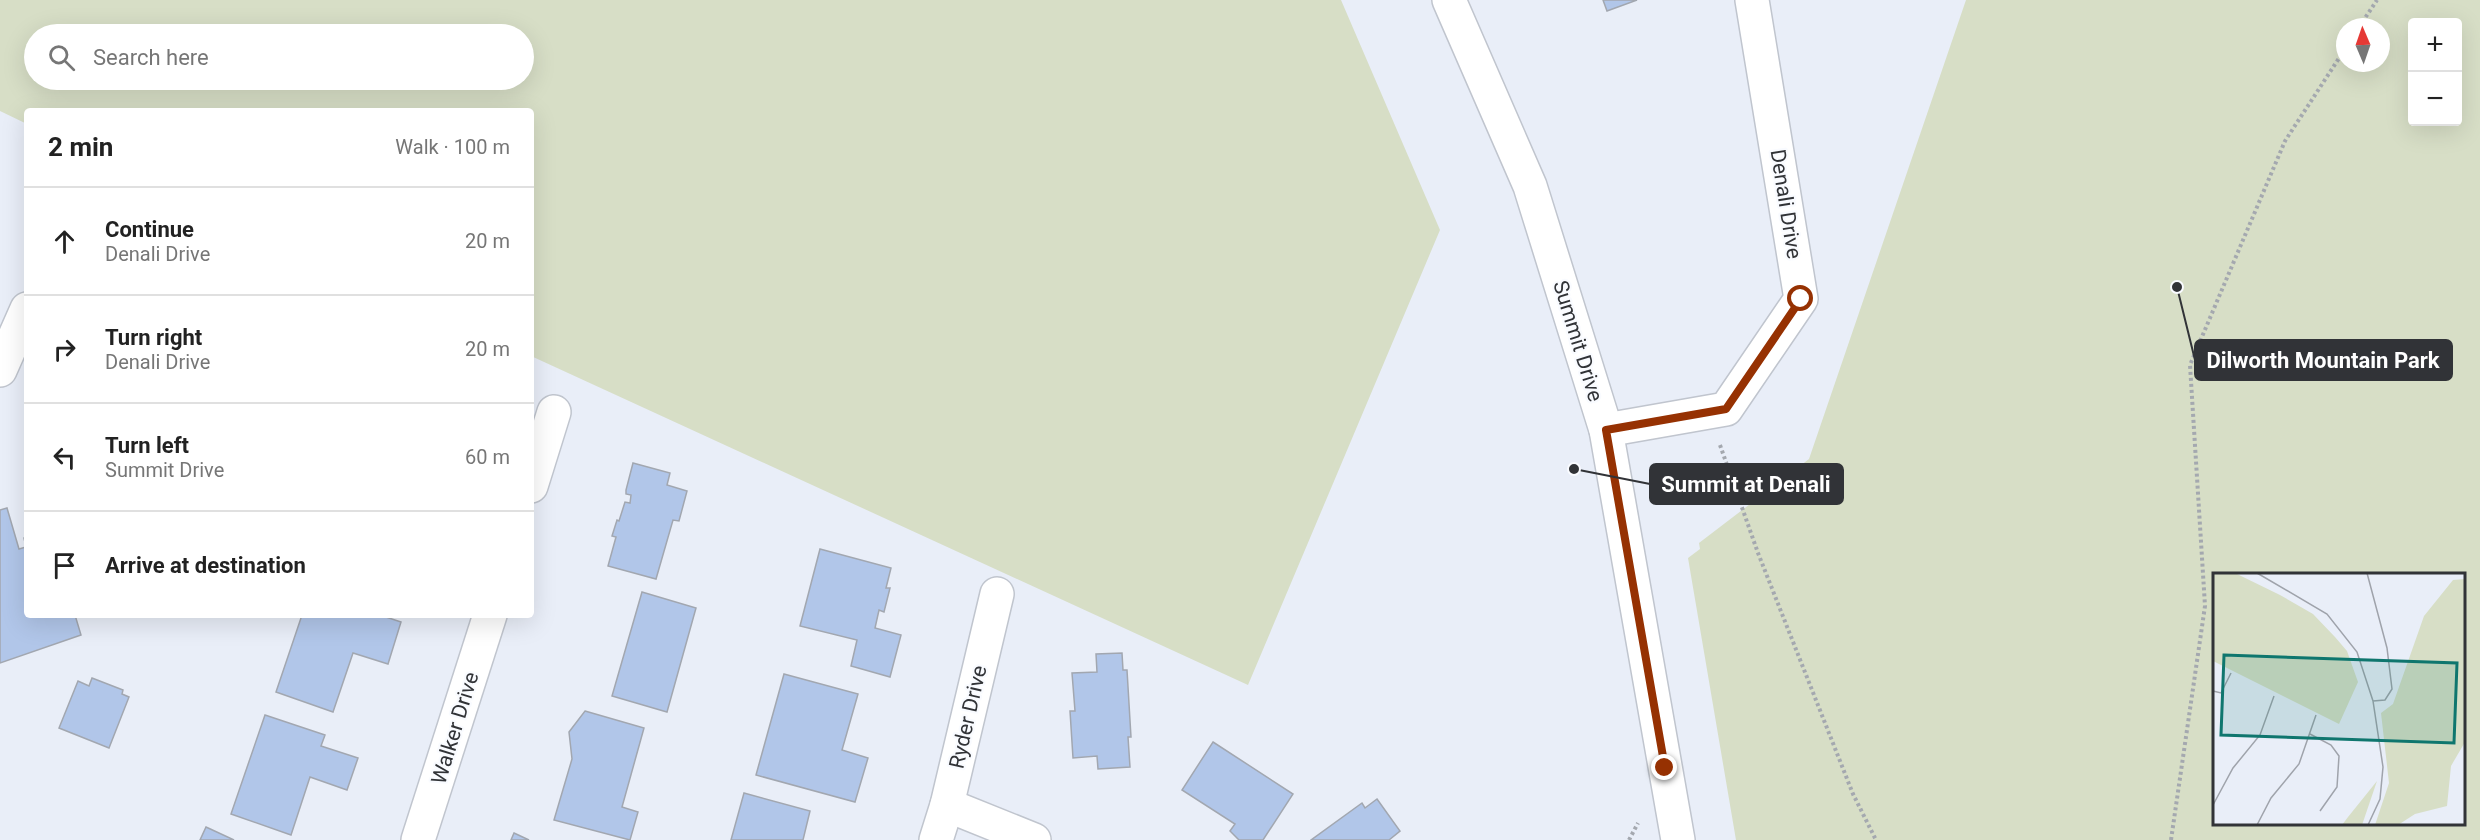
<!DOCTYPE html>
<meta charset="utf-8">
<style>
body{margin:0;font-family:Roboto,sans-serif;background:#f2f2f2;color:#222}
.controls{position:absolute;right:18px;top:18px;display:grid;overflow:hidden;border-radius:6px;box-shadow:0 6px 24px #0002}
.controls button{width:54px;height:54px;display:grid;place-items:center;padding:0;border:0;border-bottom:2px solid #e0e0e0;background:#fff;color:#222;font:30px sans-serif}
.compass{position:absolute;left:2336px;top:18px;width:54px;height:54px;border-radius:50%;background:#fff;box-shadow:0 6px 24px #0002;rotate:358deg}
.stop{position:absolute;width:18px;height:18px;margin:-14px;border:4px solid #963102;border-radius:50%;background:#fff}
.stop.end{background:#963102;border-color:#fff;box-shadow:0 2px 6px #0008}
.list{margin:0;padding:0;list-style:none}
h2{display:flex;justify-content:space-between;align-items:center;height:78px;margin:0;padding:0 24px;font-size:26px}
h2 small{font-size:20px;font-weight:400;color:#767676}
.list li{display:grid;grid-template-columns:39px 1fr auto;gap:18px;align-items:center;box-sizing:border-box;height:108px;padding:0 24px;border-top:2px solid #e0e0e0}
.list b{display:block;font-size:22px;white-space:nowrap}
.list p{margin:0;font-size:20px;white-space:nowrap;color:#767676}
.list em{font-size:20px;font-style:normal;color:#767676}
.icon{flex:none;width:33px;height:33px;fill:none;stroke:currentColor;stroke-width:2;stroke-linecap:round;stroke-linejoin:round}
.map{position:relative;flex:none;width:2480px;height:840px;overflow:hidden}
.search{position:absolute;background:#fff;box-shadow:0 6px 24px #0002;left:24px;top:24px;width:510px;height:66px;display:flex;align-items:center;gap:15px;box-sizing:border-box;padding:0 21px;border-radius:33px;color:#767676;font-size:22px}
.panel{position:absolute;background:#fff;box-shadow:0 6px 24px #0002;left:24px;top:108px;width:510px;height:510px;border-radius:6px}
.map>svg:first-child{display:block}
.green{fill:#d7dec6;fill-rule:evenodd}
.building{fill:#b1c6e9;stroke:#a2a7b0;stroke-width:1.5}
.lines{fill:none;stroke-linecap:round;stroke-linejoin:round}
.minor-casing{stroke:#c0c5ce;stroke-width:36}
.path{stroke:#a4a8af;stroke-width:4;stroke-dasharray:3 3;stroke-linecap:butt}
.minor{stroke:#fff;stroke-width:33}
.route{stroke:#963102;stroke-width:8}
.labels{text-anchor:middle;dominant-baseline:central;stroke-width:4.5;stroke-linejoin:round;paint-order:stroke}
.street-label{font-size:21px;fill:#313337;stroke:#f9fbff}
.inset-road{fill:none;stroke:#9fa3ab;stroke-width:1.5}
.view{fill:#0f766e;fill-opacity:0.15;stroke:#0f766e;stroke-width:3}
.inset-edge{fill:none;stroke:#313337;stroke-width:3}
.leader{fill:none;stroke:#313337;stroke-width:2}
.callout-dot{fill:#313337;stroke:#f9fbff;stroke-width:2}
.callout{fill:#313337;stroke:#313337;stroke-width:2}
.callout-label{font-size:22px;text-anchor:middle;font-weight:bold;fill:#fff}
</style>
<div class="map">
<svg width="2480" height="840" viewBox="0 0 2480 840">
<rect width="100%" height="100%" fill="#e9eef8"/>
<g class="green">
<path d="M0,0H1341L1440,230L1248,685L531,356V111H27V124L0,111ZM34,34H524V80H34Z"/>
<path d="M1966,0H2480V840H1736L1688,558L1700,549L1699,543L1809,459ZM2458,22V122H2412V22ZM2345,27H2381V63H2345ZM2214,574H2464V824H2214Z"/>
</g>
<g class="building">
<polygon points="1603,0 1637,0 1607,11"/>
<polygon points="633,463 670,473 667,485 687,491 679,521 673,520 656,579 608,566 616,537 612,536 617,520 619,521 625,502 630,503 631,495 626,494 626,490"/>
<polygon points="7,508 19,549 26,547 24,538 27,537 27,615 75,615 81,635 0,663 0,510"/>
<polygon points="820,549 891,568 886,588 890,588 884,612 879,610 875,628 901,635 890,677 851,666 857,640 800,626"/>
<polygon points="642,592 696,608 667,712 612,696"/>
<polygon points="302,615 380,615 401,622 388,664 353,653 333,712 276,692"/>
<polygon points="1122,653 1123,670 1127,670 1131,737 1128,737 1130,767 1098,769 1097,756 1073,758 1070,711 1075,711 1072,673 1097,672 1096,654"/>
<polygon points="784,674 858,694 842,750 868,758 855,802 756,775"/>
<polygon points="92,678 123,690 122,694 129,697 109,748 59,728 78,681 89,686"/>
<polygon points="585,711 644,728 622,807 638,812 630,840 554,820 572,759 569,732"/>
<polygon points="265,715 325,735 321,746 358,758 347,790 310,777 291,835 231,814"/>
<polygon points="1213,742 1293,794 1263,840 1239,840 1230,831 1235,824 1182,790"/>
<polygon points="744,793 810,811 803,840 731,840"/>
<polygon points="1377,799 1400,831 1389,840 1311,840 1362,803 1365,808"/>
<polygon points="206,827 234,840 200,840"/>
<polygon points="514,833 529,840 511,840"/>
</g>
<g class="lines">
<defs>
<g id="minor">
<polyline points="1449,0 1530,186 1606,430 1678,840"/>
<polyline points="0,370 27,309"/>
<polyline points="1606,430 1726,409 1801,299 1752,0"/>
<polyline points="531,486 554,412"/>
<polyline points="947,805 1034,840"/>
<polyline points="418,840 490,615"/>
<polyline points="936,840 947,805 997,594"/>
</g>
</defs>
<use href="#minor" class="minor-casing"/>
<g class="path">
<polyline points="2359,27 2377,0"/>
<polyline points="1720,445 1758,553 1853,794 1876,840"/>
<polyline points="1629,840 1638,823"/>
<polyline points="2171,840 2205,606 2190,365 2285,141 2345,49"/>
</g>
<use href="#minor" class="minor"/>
</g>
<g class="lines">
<polyline class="route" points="1665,768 1606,430 1726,409 1801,299"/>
</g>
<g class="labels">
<g class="street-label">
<text transform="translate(1786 204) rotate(81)">Denali Drive</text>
<text transform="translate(1578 341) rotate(73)">Summit Drive</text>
<text transform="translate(968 717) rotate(-77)">Ryder Drive</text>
<text transform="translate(455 728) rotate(-73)">Walker Drive</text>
</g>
</g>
<g transform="translate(2213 573)">
<rect width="252" height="252" fill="#e9eef8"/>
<path d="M0,0L24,1L67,22L100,41L122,64L134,78L145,109L126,151L0,88ZM252,6V169L238,193L234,233L202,241L185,252H162L176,210L168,140L180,131L211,43L240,7ZM164,208L149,252H129L135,244Z" fill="#d7dec6"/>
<path class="inset-road" d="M44,0L114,41L144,79L160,128L170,194L167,226L155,252M154,0L174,75L179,116L172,127L160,128M0,118L8,120L18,100M97,161L118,172L126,183L124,214L107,238M0,232L20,195L47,162L61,123M44,252L58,225L86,191L103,142"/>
<path class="view" d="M11,82L244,90L241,170L8,162Z"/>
<rect width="252" height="252" class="inset-edge"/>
</g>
<path class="leader" d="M2177 287L2195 360M1574 469L1650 484"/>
<g class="callout-dot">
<circle cx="2177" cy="287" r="6"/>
<circle cx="1574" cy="469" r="6"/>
</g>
<g class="callout">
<rect x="2195" y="340" width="257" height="40" rx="6"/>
<rect x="1650" y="464" width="193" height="40" rx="6"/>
</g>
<g class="callout-label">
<text x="2323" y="368">Dilworth Mountain Park</text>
<text x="1746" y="492">Summit at Denali</text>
</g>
</svg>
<div class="controls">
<button>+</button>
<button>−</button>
</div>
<svg class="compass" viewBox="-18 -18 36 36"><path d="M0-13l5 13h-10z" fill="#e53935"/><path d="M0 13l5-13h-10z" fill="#767676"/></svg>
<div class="stop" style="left:1801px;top:299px"></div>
<div class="stop end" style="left:1665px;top:768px"></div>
<div class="search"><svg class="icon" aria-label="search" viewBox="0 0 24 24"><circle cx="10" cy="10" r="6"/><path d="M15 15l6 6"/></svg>Search here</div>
<section class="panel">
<h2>2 min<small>Walk · 100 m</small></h2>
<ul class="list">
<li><svg class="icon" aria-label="ahead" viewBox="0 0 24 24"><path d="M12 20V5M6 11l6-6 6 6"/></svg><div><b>Continue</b><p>Denali Drive</p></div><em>20 m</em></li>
<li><svg class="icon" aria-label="right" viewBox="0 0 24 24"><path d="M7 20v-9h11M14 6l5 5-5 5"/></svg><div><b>Turn right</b><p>Denali Drive</p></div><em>20 m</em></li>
<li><svg class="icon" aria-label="left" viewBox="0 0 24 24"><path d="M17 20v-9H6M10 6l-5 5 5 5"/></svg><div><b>Turn left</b><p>Summit Drive</p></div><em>60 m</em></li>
<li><svg class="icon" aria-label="arrive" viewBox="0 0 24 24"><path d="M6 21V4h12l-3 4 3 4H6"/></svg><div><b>Arrive at destination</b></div></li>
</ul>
</section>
</div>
